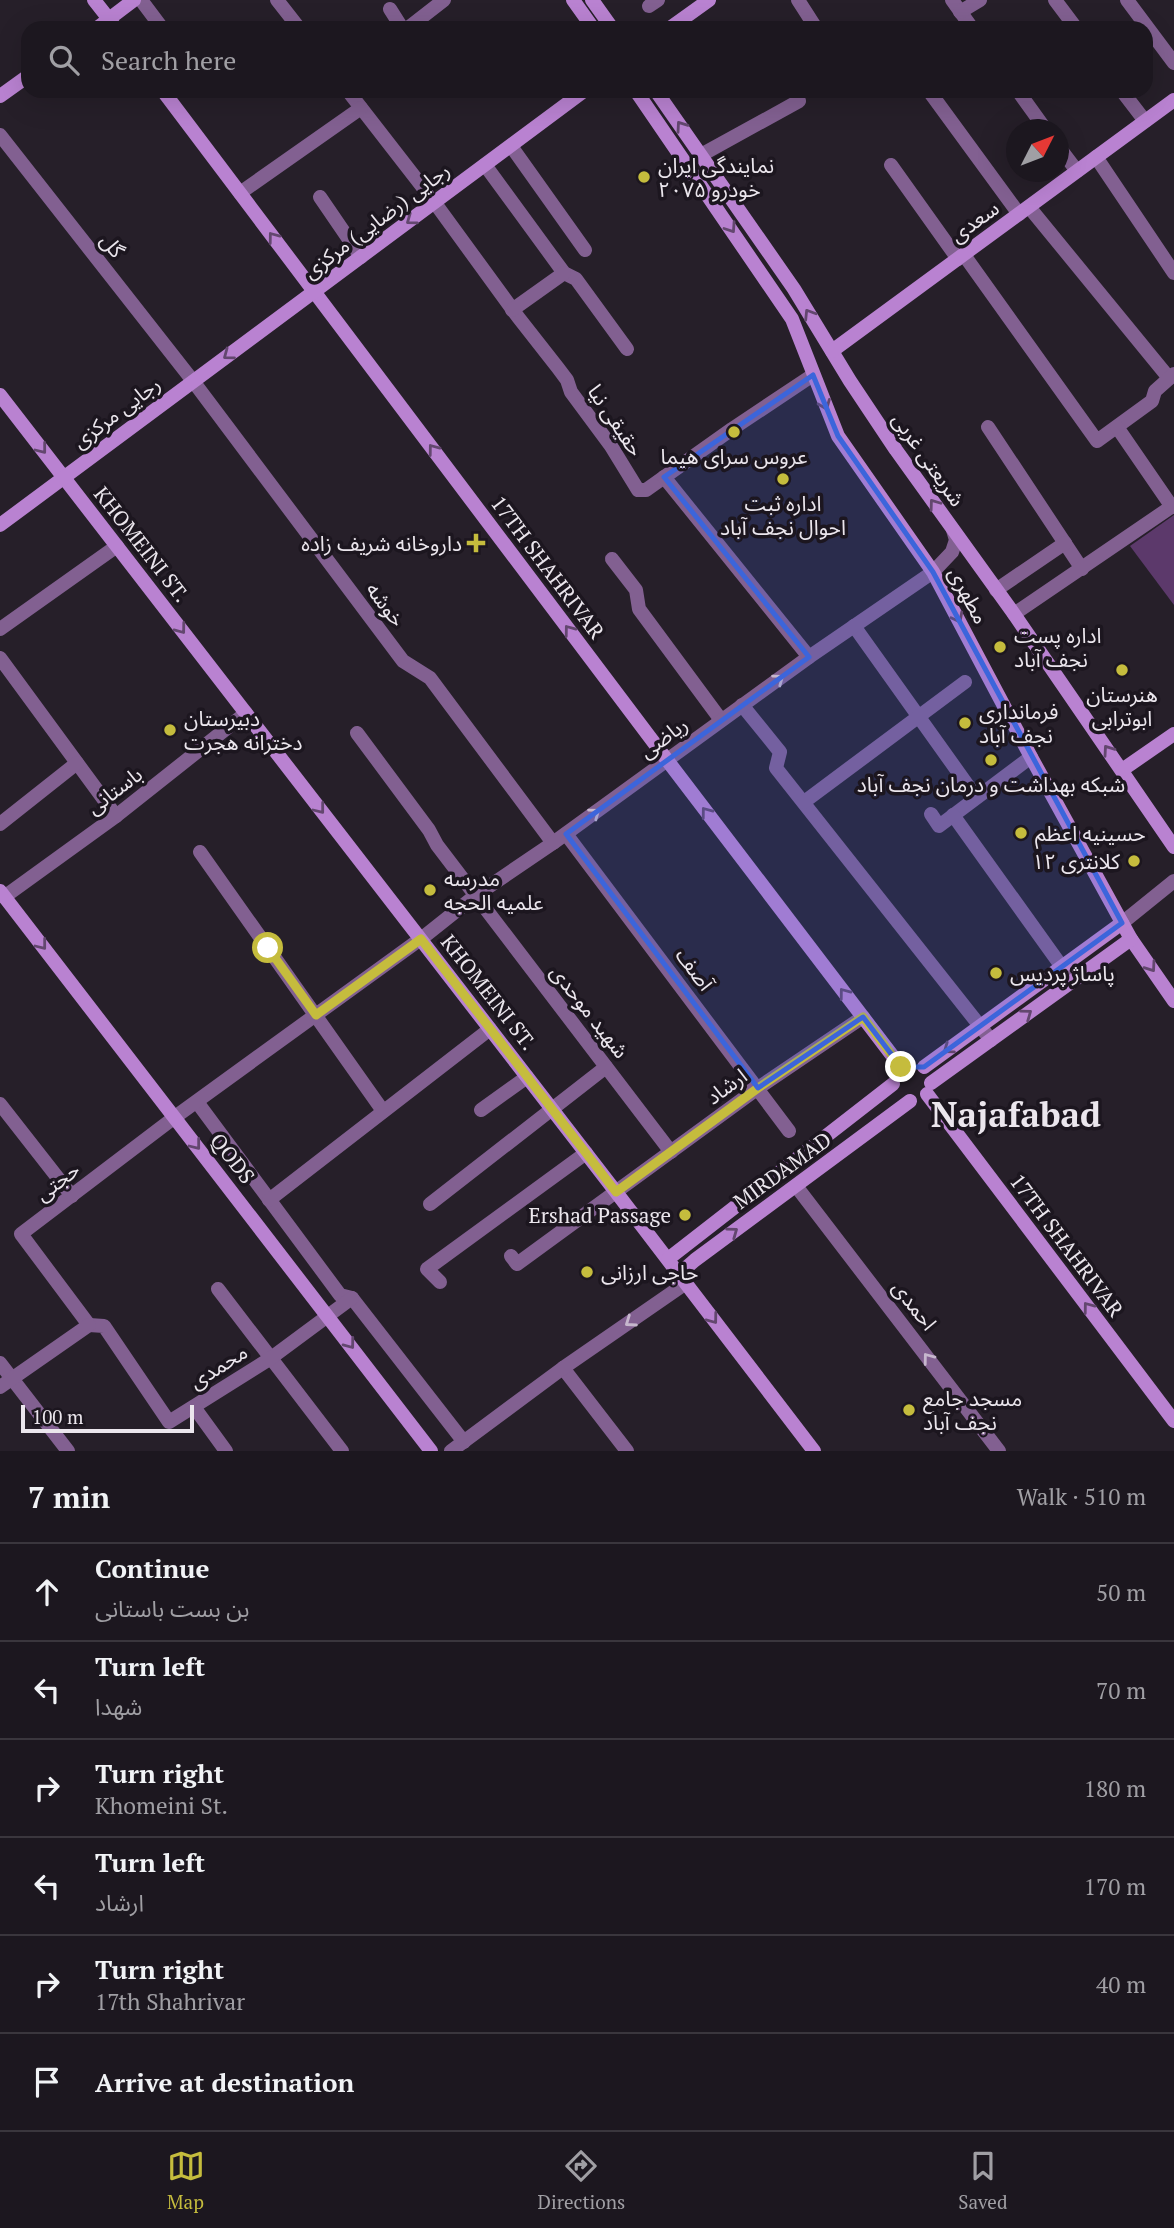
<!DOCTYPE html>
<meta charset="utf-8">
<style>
body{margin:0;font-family:"PT Serif","Noto Sans Arabic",serif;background:#29242c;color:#f1f3f6}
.compass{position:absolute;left:1006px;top:119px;width:63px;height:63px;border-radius:50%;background:#1c171f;box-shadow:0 7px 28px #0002;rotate:48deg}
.scale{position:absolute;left:21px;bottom:18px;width:173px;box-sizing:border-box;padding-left:7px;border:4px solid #ebe6ed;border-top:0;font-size:19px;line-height:24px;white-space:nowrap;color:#ebe6ed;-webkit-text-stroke:5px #1c161f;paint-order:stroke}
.stop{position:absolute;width:21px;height:21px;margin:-16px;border:5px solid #c5bc3d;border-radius:50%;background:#fff}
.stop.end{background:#c5bc3d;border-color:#fff;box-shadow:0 2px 7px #0008}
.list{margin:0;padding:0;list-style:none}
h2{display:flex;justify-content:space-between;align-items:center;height:91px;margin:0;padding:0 28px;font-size:30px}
h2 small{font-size:23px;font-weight:400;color:#a09fa4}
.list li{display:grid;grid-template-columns:46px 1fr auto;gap:21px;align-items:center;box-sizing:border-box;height:98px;padding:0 28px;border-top:2px solid #3a363d}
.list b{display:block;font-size:26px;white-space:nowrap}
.list p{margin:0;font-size:23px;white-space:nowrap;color:#a09fa4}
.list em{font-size:23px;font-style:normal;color:#a09fa4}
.icon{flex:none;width:38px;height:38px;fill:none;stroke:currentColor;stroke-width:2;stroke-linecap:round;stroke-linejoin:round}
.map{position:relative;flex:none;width:1174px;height:1451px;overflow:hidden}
.search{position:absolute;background:#1c171f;box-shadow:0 7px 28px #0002;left:21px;right:21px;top:21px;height:77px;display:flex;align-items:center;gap:18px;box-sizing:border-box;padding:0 24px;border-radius:21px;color:#a09fa4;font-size:26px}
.sheet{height:679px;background:#1c171f}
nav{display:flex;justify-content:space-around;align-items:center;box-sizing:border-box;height:98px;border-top:2px solid #3a363d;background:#1c171f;font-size:19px;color:#a09fa4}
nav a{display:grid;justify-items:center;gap:4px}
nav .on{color:#c5bc3d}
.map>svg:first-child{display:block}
.green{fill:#5c396b}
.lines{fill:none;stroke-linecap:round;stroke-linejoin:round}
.street{stroke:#826091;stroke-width:14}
.secondary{stroke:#b982d1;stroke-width:14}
.oneway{stroke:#63476f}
.oneway2{stroke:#c6b7cd}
.route{stroke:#c5bc3d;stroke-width:9}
.marked{fill:#3c65db;fill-opacity:0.2;stroke:#3c65db;stroke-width:5;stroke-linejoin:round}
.poi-dot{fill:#c5bc3d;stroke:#1c161f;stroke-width:2.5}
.labels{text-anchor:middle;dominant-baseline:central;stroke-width:7;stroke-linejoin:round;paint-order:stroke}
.poi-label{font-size:21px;fill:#ebe6ed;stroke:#1c161f;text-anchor:start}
.street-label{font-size:21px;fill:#ebe6ed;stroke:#1c161f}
.town-label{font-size:35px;font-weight:bold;fill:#ebe6ed;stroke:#1c161f}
</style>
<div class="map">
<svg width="1174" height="1451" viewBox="0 0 1174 1451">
<rect width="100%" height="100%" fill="#261f29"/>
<polygon class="green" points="1174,515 1174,605 1130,546"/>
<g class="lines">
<g class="street">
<polyline points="141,0 162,28"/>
<polyline points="277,0 299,28"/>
<polyline points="798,0 816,28"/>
<polyline points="952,0 972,28"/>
<polyline points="1055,0 1076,28"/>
<polyline points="1127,0 1174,63"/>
<polyline points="649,6 658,0"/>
<polyline points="390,9 402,28"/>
<polyline points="960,12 980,0"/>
<polyline points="408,28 444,0"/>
<polyline points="348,91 435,203 518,317 558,368 567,380 571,392 611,446 638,490 646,490 732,429 813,375"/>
<polyline points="929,91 1019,214"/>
<polyline points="1018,91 1046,130"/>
<polyline points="1122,91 1145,121"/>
<polyline points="0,135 193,381 403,661 430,678 553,843"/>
<polyline points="511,146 585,250"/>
<polyline points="1058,146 1077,171"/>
<polyline points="701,155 799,101"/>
<polyline points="1096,157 1174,273"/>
<polyline points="485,165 564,273 576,279 627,349"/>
<polyline points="891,165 958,259"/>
<polyline points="240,193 361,108"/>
<polyline points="320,197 361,257"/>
<polyline points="1029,207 1169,378"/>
<polyline points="964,255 1097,441 1152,401 1155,391 1174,374"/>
<polyline points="512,310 564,273"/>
<polyline points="988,427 1082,569"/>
<polyline points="1117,427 1172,507"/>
<polyline points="664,477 809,657"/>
<polyline points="612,559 636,590 639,609 721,720"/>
<polyline points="996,590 1065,543"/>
<polyline points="1014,614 1174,505"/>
<polyline points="854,626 976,797"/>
<polyline points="0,629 117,546"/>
<polyline points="0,658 116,816"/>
<polyline points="742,705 780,752 776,768 991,1040"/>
<polyline points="357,733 429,830 437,845 671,1152"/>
<polyline points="804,802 965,682"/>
<polyline points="931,814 939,826 1031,757"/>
<polyline points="953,815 1072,981"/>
<polyline points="0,824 77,763"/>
<polyline points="566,834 789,1131"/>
<polyline points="200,852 383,1111"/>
<polyline points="4,897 116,816 246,713"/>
<polyline points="1122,923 1174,881"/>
<polyline points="197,1102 340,1295 352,1298 464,1442"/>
<polyline points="0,1104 72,1196"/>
<polyline points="481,1110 527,1077"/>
<polyline points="796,1186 999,1451"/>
<polyline points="269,1200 490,1029"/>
<polyline points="430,1204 606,1067"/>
<polyline points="511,1256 517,1264 758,1088 863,1017"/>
<polyline points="440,1282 427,1269 586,1153"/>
<polyline points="218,1289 342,1451"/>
<polyline points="89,1325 21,1234 175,1117 426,935 475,896 553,843 809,657 933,572 952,552 956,540 953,530"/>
<polyline points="89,1325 104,1326 169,1422 271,1358 352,1298"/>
<polyline points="0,1363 68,1451"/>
<polyline points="563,1368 627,1451"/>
<polyline points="0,1387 89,1325"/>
<polyline points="194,1407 226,1451"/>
<polyline points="451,1451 563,1368 686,1283"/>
</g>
<g class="secondary">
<polyline points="94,0 116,28"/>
<polyline points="573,0 593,28"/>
<polyline points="592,0 612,28"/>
<polyline points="97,28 134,0"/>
<polyline points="670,28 709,0"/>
<polyline points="163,91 667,760 901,1067"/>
<polyline points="636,91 792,319 838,436 933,572 1031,757 1131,939 1174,1001"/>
<polyline points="656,91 794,289 850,381 896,450 1014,614 1174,847"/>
<polyline points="0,96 28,76"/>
<polyline points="832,351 1174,100"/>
<polyline points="0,395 616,1192 814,1451"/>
<polyline points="0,525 584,91"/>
<polyline points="1122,770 1174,734"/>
<polyline points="0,891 431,1451"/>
<polyline points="924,1067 1122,923"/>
<polyline points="931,1083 1131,939"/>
<polyline points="927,1094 1174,1421"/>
<polyline points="668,1259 893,1084"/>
<polyline points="679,1274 695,1260 910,1101"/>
</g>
</g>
<defs><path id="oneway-chevron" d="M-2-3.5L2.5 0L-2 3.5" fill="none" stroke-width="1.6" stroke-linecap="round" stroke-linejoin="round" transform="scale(1.75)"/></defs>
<g class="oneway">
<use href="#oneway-chevron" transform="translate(681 126) rotate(-125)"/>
<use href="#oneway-chevron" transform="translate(411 220) rotate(144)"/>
<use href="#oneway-chevron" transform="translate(731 228) rotate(56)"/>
<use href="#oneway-chevron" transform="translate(273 237) rotate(-127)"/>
<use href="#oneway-chevron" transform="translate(809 314) rotate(-122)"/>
<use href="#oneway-chevron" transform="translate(228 355) rotate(143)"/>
<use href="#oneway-chevron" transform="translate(825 405) rotate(68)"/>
<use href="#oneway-chevron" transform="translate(42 449) rotate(52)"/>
<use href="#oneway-chevron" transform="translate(433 449) rotate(-127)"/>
<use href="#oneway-chevron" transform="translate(934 504) rotate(-126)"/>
<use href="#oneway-chevron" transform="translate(958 618) rotate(62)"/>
<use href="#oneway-chevron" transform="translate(181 629) rotate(53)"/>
<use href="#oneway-chevron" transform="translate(569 630) rotate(-127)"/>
<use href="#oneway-chevron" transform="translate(1108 750) rotate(-125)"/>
<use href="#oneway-chevron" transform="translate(320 809) rotate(52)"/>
<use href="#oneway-chevron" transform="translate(706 812) rotate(-127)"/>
<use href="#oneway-chevron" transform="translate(42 945) rotate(52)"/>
<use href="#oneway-chevron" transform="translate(1151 967) rotate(55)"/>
<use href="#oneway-chevron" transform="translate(844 993) rotate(-127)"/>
<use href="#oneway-chevron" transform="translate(1027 1014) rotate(-36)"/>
<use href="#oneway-chevron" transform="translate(948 1049) rotate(144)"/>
<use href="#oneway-chevron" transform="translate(196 1145) rotate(52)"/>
<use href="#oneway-chevron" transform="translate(733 1232) rotate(-36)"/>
<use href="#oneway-chevron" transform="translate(1088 1307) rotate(-127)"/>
<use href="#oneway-chevron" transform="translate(713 1319) rotate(53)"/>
<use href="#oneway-chevron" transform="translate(350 1344) rotate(53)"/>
</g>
<g class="oneway2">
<use href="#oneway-chevron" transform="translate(779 679) rotate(-36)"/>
<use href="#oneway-chevron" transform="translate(595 813) rotate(-36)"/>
<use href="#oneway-chevron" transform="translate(630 1322) rotate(145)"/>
<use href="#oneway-chevron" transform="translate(928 1358) rotate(-127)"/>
</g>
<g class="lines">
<polyline class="route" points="268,948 316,1015 421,939 616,1192 758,1088 863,1017 901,1067"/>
</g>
<path class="marked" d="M813,375L838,436L933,572L1122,923L924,1067H901L863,1017L758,1088L566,834L809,657L664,477Z"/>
<g class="poi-dot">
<circle cx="644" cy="177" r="7"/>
<circle cx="734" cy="432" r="7"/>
<circle cx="783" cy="479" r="7"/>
<path d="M472.5 532.5h7v7h7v7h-7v7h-7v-7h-7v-7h7z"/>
<circle cx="1000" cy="647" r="7"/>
<circle cx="1122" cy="670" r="7"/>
<circle cx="965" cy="723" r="7"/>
<circle cx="170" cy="730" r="7"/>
<circle cx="991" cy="760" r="7"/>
<circle cx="1021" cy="833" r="7"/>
<circle cx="1134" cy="861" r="7"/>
<circle cx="430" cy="890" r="7"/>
<circle cx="996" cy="973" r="7"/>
<circle cx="685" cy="1215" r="7"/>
<circle cx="587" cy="1272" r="7"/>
<circle cx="909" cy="1410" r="7"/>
</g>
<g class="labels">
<g class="poi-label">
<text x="658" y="165">نمایندگی ایران<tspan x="658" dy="24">خودرو ۲۰۷۵</tspan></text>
<text x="734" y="456" text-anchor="middle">عروس سرای هیما</text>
<text x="783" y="503" text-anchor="middle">اداره ثبت<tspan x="783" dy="24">احوال نجف آباد</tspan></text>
<text x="462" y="543" text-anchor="end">داروخانه شریف زاده</text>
<text x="1014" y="635">اداره پست<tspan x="1014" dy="24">نجف آباد</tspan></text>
<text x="1122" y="694" text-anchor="middle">هنرستان<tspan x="1122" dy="24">ابوترابی</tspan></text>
<text x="979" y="711">فرمانداری<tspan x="979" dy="24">نجف آباد</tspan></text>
<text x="184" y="718">دبیرستان<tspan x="184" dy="24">دخترانه هجرت</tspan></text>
<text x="991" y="784" text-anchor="middle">شبکه بهداشت و درمان نجف آباد</text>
<text x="1035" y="833">حسینیه اعظم</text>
<text x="1120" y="861" text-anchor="end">کلانتری ۱۲</text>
<text x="444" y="878">مدرسه<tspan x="444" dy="24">علمیه الحجه</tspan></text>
<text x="1010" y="973">پاساژ پردیس</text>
<text x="671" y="1215" text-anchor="end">Ershad Passage</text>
<text x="601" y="1272">حاجی ارزانی</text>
<text x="923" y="1398">مسجد جامع<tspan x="923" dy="24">نجف آباد</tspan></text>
</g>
<g class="street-label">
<text transform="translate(376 220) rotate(-37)">رجایی (رضایی) مرکزی</text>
<text transform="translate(974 221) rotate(-36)">سعدی</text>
<text transform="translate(113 245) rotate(52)">گل</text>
<text transform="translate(116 412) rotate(-37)">رجایی مرکزی</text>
<text transform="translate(616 420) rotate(56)">حقیقی نیا</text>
<text transform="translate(929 459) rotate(55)">شریعتی غربی</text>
<text transform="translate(142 544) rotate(52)">KHOMEINI ST.</text>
<text transform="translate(548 567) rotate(53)">17TH SHAHRIVAR</text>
<text transform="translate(969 595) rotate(62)">مطهری</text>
<text transform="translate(386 604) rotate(53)">خوشه</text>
<text transform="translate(663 737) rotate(-36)">ریاضی</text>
<text transform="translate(114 790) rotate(-37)">باستانی</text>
<text transform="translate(695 969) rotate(53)">آصف</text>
<text transform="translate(489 992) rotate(52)">KHOMEINI ST.</text>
<text transform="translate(590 1011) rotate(52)">شهید موحدی</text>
<text transform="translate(726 1086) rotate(-36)">ارشاد</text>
<text transform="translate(233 1158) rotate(52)">QODS</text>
<text transform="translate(782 1170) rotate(-36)">MIRDAMAD</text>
<text transform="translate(57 1181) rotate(-37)">حجتی</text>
<text transform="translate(1067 1245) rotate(53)">17TH SHAHRIVAR</text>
<text transform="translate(915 1305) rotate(52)">احمدی</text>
<text transform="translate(218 1366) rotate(-32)">محمدی</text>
</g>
<g class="town-label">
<text x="1016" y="1114">Najafabad</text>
</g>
</g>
</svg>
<svg class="compass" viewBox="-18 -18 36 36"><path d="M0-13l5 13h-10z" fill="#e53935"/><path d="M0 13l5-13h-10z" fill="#a09fa4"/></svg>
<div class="scale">100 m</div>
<div class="stop" style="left:268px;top:948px"></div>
<div class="stop end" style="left:901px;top:1067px"></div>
<div class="search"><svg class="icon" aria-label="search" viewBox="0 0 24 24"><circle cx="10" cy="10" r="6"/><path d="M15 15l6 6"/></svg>Search here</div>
</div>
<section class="sheet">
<h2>7 min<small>Walk · 510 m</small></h2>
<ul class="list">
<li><svg class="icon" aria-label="ahead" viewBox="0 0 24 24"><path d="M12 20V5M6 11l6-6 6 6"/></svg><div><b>Continue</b><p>بن بست باستانی</p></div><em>50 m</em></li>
<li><svg class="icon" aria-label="left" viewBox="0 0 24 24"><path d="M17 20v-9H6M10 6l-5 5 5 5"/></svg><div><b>Turn left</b><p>شهدا</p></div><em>70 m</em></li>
<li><svg class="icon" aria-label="right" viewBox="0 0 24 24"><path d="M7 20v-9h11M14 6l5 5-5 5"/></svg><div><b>Turn right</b><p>Khomeini St.</p></div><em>180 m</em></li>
<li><svg class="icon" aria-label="left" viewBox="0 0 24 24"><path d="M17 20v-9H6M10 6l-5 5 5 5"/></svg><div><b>Turn left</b><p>ارشاد</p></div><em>170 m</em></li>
<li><svg class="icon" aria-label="right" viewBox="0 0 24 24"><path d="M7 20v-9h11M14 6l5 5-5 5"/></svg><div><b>Turn right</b><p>17th Shahrivar</p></div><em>40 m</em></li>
<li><svg class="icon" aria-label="arrive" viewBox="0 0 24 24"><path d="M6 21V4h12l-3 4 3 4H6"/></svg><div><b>Arrive at destination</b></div></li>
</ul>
</section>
<nav>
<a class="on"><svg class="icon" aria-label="map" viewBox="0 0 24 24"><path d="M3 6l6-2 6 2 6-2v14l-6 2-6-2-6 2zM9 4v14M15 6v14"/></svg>Map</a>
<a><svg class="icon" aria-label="directions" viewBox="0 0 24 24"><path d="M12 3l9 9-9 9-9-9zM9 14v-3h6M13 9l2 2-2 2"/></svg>Directions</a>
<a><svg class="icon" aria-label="saved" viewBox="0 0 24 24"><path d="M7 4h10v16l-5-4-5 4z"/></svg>Saved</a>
</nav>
